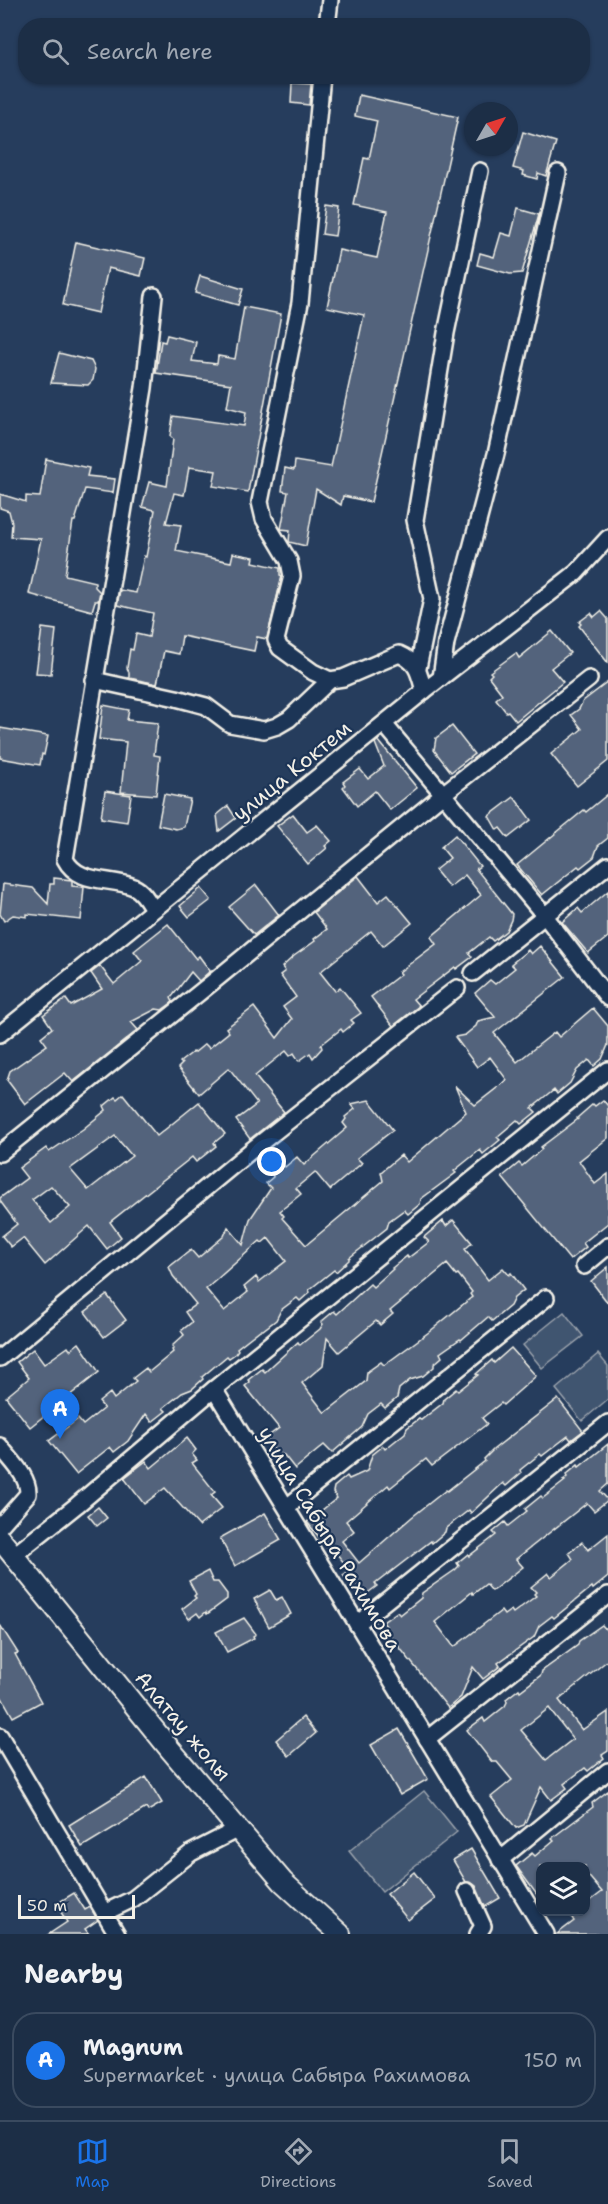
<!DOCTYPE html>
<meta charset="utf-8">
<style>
body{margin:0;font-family:"Shantell Sans",sans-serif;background:#293a51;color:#f1f3f6}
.controls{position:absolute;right:18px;bottom:18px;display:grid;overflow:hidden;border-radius:12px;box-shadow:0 2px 4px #0004}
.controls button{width:54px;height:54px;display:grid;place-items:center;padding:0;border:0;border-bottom:2px solid #3a4a5f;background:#1c2e46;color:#f1f3f6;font:30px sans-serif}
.compass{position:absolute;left:464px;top:102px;width:54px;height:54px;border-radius:50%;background:#1c2e46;box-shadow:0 2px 4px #0004;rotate:51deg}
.scale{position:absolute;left:18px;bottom:15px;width:117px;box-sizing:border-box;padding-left:6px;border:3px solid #f4f1e8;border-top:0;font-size:16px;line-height:21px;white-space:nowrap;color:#f4f1e8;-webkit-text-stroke:4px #1d3557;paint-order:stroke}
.you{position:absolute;left:272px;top:1162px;width:21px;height:21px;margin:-15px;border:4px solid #fff;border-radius:50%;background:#1a73e8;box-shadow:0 0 0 9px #1a73e833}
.badge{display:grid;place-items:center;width:39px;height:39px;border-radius:50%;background:#1a73e8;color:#fff;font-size:20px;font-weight:700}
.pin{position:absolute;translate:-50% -50px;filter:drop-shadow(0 2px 3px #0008)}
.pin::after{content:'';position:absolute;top:32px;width:21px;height:18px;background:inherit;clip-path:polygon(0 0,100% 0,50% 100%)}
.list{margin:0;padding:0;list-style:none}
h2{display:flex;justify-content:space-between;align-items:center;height:78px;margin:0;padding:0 24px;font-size:26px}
h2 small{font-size:20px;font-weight:400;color:#a0a8b3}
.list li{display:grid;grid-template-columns:39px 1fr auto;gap:18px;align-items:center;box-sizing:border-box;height:96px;margin:0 12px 12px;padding:0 12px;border:2px solid #3a4a5f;border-radius:24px}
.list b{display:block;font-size:22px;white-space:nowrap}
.list p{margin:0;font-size:20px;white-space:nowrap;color:#a0a8b3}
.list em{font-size:20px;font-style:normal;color:#a0a8b3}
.icon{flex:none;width:33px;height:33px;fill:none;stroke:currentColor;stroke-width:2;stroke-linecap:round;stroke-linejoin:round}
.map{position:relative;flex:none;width:608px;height:1934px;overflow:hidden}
.search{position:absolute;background:#1c2e46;box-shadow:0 2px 4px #0004;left:18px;right:18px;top:18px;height:66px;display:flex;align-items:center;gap:15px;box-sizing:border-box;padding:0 21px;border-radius:24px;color:#a0a8b3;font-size:22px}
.sheet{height:186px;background:#1c2e46}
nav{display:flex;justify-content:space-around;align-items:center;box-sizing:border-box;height:84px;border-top:2px solid #3a4a5f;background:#1c2e46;font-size:16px;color:#a0a8b3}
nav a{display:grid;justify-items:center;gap:3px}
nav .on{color:#1a73e8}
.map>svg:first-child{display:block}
.green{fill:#40546f;stroke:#9aa2ac;stroke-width:1.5}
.building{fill:#52647b;stroke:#f4f1e8;stroke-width:1.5;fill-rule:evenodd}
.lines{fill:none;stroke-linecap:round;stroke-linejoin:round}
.minor-casing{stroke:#f4f1e8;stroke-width:20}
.major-casing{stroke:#f4f1e8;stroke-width:24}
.minor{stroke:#1d3557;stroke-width:15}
.major{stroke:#1d3557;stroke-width:20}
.labels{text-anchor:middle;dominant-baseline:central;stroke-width:4.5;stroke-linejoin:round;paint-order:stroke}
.street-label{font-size:21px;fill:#f4f1e8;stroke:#1d3557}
</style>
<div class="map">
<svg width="608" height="1934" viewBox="0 0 608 1934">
<rect width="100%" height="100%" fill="#263d5d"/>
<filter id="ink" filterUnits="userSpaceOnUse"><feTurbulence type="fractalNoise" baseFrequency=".0167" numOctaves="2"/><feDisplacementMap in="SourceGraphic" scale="12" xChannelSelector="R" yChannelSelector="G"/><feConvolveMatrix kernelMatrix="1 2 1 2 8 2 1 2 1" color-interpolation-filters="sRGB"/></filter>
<g filter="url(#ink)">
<g class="green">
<polygon points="564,1312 583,1336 542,1368 523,1345"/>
<polygon points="598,1354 608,1366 608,1399 582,1421 556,1389"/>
<polygon points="424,1791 457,1832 382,1892 349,1851"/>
</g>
<g class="building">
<polygon points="292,83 311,84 309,105 291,103"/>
<polygon points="359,95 458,117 371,502 343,496 341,505 316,489 306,546 289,542 290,530 281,529 288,492 282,491 285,468 294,470 295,461 331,467 364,315 327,307 339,250 377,258 387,212 354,205 364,158 369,159 377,121 355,116"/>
<polygon points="523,132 556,142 546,176 538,173 537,179 523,175 524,171 513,168"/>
<polygon points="326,206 339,208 335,236 322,234"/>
<polygon points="518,208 539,214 522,273 510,274 477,265 480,253 494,257 501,233 511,236"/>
<polygon points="76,242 145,258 141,276 108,268 98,313 63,305"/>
<polygon points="200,276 243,289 238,305 195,293"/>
<polygon points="244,307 281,314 248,492 213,486 216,471 189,467 184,495 174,493 166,523 181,525 176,551 231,562 233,553 254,557 253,562 280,568 280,575 282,576 267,639 257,637 254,651 182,636 179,654 164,651 157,684 129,678 129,672 127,668 130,649 133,650 136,634 149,637 153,613 117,605 120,590 136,593 144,556 146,557 155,510 142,507 149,482 167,486 173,439 170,436 173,416 244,426 246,412 227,407 231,384 156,373 161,341 165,342 167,335 196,342 192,361 217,364 218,356 235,359"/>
<polygon points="59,353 91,361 95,369 93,380 88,385 51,383"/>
<polygon points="46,459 89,468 87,476 115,479 113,493 85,489 75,521 73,521 65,575 95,582 95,587 100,592 98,601 95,601 92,611 29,594 41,539 11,537 12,523 9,511 0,508 0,494 26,502 26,496 40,497"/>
<polygon points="601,611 608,619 608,663 579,626 581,624 579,622 591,613 594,617"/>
<polygon points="42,628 56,630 51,674 36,673"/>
<polygon points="552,631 570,653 551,668 563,682 516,721 508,711 506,712 496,699 502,694 489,677 492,674 490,672 516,653 519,658"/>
<polygon points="608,682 608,761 577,786 551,754 582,729 571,715 579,709 583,701"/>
<polygon points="103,705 129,710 127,720 158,723 154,755 160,756 156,795 121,792 126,742 99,739"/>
<polygon points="452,726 474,754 451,772 434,750 436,738"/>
<polygon points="0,728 48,736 44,755 42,754 40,765 0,758"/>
<polygon points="378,740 417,788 390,810 375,791 357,806 343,787 345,785 343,782 360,769 368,779 384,766 375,743"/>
<polygon points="105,791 131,795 127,822 101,818"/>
<polygon points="164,794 190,799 184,827 176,829 158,825"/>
<polygon points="608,794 608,838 598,846 594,857 580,868 578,866 542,895 517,865 584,810 586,812"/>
<polygon points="514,797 531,820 508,838 500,828 497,830 489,816"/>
<polygon points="228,806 236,818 219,831 217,815"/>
<polygon points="293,814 307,832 317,825 331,841 325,846 327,848 308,864 277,826"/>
<polygon points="455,835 480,866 476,869 512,914 511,920 506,931 493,941 489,937 469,953 472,957 456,969 455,967 413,999 419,1006 393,1026 371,997 401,974 399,972 436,944 431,937 481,895 465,875 449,887 435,870 450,858 441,847"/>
<polygon points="358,876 378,902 388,894 412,923 383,946 371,931 320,972 335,991 340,987 361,1013 351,1020 354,1023 343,1032 341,1029 321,1045 322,1048 313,1058 310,1053 299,1061 294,1053 290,1056 286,1051 255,1076 284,1112 250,1139 236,1120 257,1104 229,1068 199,1094 178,1068 182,1064 180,1062 193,1052 194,1053 205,1044 209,1048 229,1032 226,1028 254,1007 277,1038 292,1019 283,1007 296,997 280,975 285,971 282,967 294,956 315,941 314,939 327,929 314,912"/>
<polygon points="54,878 72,880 72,886 84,887 81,920 27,914 27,917 13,915 4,921 0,914 3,884 33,888 48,904 50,884 54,884"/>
<polygon points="256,885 279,915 254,935 229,907"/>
<polygon points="201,888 211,900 189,917 180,906"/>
<polygon points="608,891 608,937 588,953 562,922 578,908 582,913"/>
<polygon points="168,924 196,959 199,956 210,971 199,981 191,972 171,998 173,1002 162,1010 156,1009 131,1022 138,1030 73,1082 65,1073 25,1104 7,1080 10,1071 47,1045 41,1037 52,1028 43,1015 66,999 71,1006 102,989 91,973 100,966 114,984 142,961 134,951"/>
<path d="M540,946L565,977L494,1033L517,1062L555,1032L559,1037L593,1008L608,1026V1045L602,1059L594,1066L589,1060L577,1070L570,1083L557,1094L554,1090L532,1108L536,1112L521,1124L517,1120L497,1137L500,1140L483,1154L480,1150L454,1171L456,1173L421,1199L420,1204L408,1214L404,1210L389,1221L387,1228L349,1258V1260L336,1272L334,1270L309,1290L310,1292L300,1301L297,1298L281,1310L276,1320L263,1330H260L237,1348L238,1350L235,1354L229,1358L227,1356L202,1377L203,1379L192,1389L182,1393L163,1408L166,1411L152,1422L146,1414L128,1441L114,1452L110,1447L76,1474L49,1441L78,1419L83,1425L104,1408L99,1402L110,1393L114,1399L136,1381L133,1378L146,1368L149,1372L166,1358L173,1352L172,1350L174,1348L172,1346L184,1335L181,1331L192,1322L185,1312L196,1304L173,1276L169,1267L191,1250L198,1258L224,1236L228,1227L243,1245L250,1219L271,1188L266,1183L273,1177L272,1172L283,1164L285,1167L297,1157L304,1165L347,1128L343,1123L346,1119L345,1117L355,1109L351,1104L369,1100L393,1130L357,1158L362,1163L330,1190L315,1172L296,1188L301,1194L280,1211L284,1216L282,1218L306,1245L383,1181L381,1172L401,1155L407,1162L466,1112L455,1086L475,1105L507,1080L490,1057L477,1067L455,1037L465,1035L476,1026L478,1021L495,1017L475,993L490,980L495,984L515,968L511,964L528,950L531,954ZM268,1238L286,1261L259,1282L256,1277L244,1287L248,1292L224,1311L206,1289L260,1241L262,1243Z"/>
<path d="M123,1094L157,1136L199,1102L225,1134L214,1143L216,1146L196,1162L192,1157L110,1222L121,1237L107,1249L89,1226L45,1265L23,1238L11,1247L2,1236L17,1224L0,1201V1198L27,1178L19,1168L46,1148L49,1152L83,1129L106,1110L104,1106L115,1097L117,1099ZM115,1136L132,1156L88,1190L70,1169ZM51,1186L70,1207L51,1223L32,1200Z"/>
<polygon points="603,1100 608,1106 608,1138 579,1161 595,1184 608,1174 608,1223 583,1243 586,1247 570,1260 502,1177 519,1163 522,1166 542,1149 541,1147 578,1119 577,1118 593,1104 595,1106"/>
<path d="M453,1220L472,1243L465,1249L488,1280L503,1268L509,1275L511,1273L524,1290L514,1298L510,1306L492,1321L488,1317L461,1340L460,1339L440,1353L442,1357L434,1364V1367L423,1376L410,1380L399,1389L397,1398L385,1408L381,1404L368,1414L362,1427L332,1453L324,1445L295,1469L284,1455L278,1454L268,1443L267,1437L279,1428L245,1386L250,1382L248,1380L262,1369L265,1372L298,1342L300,1345L320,1329L323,1324L321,1322L334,1311L337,1314L370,1284L373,1287L393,1269L392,1268L407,1256L408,1258L429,1242L424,1237L443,1221L446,1226ZM447,1264L456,1275L458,1274L472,1292L470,1294L472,1297L429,1332L384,1365L381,1362L367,1372L366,1381L325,1413L302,1383L323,1365L327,1338L339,1352L376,1321L380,1325L393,1314L390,1311Z"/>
<polygon points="608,1267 608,1303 591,1281"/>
<polygon points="107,1295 126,1320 104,1337 85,1312"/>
<polygon points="79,1343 99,1372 30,1427 6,1397 29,1378 17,1362 33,1349 44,1364 68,1347 70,1350"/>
<polygon points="511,1348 536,1376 503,1405 501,1403 482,1418 487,1424 432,1466 426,1459 390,1488 388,1485 346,1521 354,1531 342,1541 359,1563 412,1517 446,1490 447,1491 485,1461 484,1459 494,1449 558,1399 583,1431 571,1440 568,1436 542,1456 540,1454 520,1470 521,1473 506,1486 503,1483 471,1513 469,1510 446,1528 445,1532 432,1543 431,1541 375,1584 377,1586 361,1598 343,1575 350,1570 332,1548 330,1551 307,1522 337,1498 333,1492 334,1487 347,1476 349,1479 367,1471 372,1455 383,1446 385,1449 405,1433 407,1428 419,1419 421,1420 443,1403 444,1399 456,1389 458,1391 478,1375 476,1374 492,1360 494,1363"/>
<polygon points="187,1438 196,1450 192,1454 197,1460 192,1463 215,1492 211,1495 222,1508 199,1526 165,1488 144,1504 124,1478 146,1461 151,1468"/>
<polygon points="608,1444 608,1484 600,1491 608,1500 594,1511 587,1503 516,1559 523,1567 492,1591 486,1584 473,1594 472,1592 435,1622 454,1647 501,1611 504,1615 511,1610 513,1613 536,1596 534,1594 536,1592 531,1587 548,1573 551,1577 573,1559 569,1553 582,1542 588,1550 608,1534 608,1577 593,1589 592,1587 554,1618 552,1616 539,1626 534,1637 498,1663 500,1666 483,1679 473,1667 461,1697 448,1708 384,1628 386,1626 383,1622 397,1612 400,1615 421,1598 422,1593 455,1570 459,1566 457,1563 468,1554 469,1556 491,1539 496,1535 493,1532 505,1522 508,1526 527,1511 525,1509 541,1496 543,1498 565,1481 563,1480 567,1477 566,1475 578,1465 579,1467"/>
<polygon points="98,1507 107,1518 97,1526 88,1515"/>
<polygon points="265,1513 281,1540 235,1566 220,1538"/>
<polygon points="208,1571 213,1582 218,1582 227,1594 227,1599 207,1614 206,1612 200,1617 197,1613 189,1619 182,1609 196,1598 194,1596 196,1594 189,1581"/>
<polygon points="270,1590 276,1600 282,1597 291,1614 269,1627 254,1599"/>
<polygon points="244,1618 256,1634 253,1636 254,1638 227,1652 216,1632"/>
<polygon points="0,1625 18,1653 15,1654 41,1702 13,1717 0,1694"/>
<path d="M602,1625L608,1632V1660L559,1700L582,1730L608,1712V1751L602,1755L604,1758L588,1771L585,1768L564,1784L567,1788L551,1800L541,1787L524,1825L516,1828L491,1797L512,1780L497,1762H492L467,1730L483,1718L485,1722L505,1706L507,1702L506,1699L519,1689L520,1691L541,1675L542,1671L578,1645L579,1641ZM549,1708L573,1739L546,1760L521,1730Z"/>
<polygon points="303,1717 316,1733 289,1756 276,1740"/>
<polygon points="399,1729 428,1779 400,1795 371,1745"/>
<polygon points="146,1777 162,1803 148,1811 146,1808 82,1847 69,1825"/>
<polygon points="608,1791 608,1934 557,1934 574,1921 572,1918 580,1911 585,1911 585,1905 602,1892 585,1872 585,1866 540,1866 540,1899 516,1866 532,1853 535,1856 554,1840 552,1838 593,1807 592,1803"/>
<polygon points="471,1849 500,1898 485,1907 476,1886 472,1883 466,1882 453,1860"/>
<polygon points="414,1872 435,1899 408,1920 387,1894"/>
<polygon points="74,1893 85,1910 90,1907 98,1920 85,1929 89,1934 49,1934 67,1922 56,1904"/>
</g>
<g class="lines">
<defs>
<g id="minor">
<polyline points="327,26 330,0"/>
<path d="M322,76L300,303L260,502L264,519L289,561L292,576L276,640L280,648L313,672L330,680L343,678L399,654C418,662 419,673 424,691"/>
<polyline points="418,668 432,599 415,520 446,333 480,171"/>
<polyline points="441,678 446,643 496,454 558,173"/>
<polyline points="94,680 176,698 206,706 230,724 264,730 277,726 289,719 330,680"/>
<polyline points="384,724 443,794 589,679"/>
<polyline points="498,860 545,916 608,998"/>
<path d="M153,909C148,901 143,891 134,887C110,877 78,885 65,859L144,388L154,296"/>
<polyline points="473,973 608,865"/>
<polyline points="0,1034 424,691 576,573 608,538"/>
<polyline points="0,1153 214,981 443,794 493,854"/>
<polyline points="584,1266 608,1246"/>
<polyline points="0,1358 253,1149 457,988"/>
<polyline points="214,1389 608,1070"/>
<path d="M0,1446C10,1460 29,1476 28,1494L0,1526"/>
<polyline points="287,1507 546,1298"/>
<polyline points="13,1556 77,1505 214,1389 546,1934"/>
<polyline points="357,1624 608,1423"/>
<polyline points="0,1736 117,1934"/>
<polyline points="427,1739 608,1595"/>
<polyline points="500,1860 608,1771"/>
<polyline points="467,1891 483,1926 478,1934"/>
<polyline points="104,1913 133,1899 191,1853 238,1829"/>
</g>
<polyline id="major" points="0,1539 169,1748 283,1882 340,1934"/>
</defs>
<use href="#minor" class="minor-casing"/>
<use href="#major" class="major-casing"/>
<use href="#minor" class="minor"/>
<use href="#major" class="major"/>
</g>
</g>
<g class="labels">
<g class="street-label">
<text transform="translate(292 771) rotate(-39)">улица Коктем</text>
<text transform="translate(330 1539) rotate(59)">улица Сабыра Рахимова</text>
<text transform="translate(183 1726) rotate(50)">Алатау жолы</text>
</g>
</g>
</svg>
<div class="controls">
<button><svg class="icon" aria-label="layers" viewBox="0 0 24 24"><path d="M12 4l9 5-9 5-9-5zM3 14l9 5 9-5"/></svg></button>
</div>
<svg class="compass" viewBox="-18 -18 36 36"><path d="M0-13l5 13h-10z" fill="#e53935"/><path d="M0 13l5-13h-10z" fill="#a0a8b3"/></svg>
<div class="scale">50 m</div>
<div class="you"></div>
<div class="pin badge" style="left:60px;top:1439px">A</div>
<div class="search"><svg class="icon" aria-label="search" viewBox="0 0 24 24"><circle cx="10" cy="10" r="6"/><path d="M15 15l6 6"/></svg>Search here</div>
</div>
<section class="sheet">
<h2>Nearby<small></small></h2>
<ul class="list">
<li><span class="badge">A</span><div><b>Magnum</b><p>Supermarket · улица Сабыра Рахимова</p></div><em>150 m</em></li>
</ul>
</section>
<nav>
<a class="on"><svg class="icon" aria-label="map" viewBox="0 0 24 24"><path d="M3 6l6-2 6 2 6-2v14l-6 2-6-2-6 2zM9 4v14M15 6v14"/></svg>Map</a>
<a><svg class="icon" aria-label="directions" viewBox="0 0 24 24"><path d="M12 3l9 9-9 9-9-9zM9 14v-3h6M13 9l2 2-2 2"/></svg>Directions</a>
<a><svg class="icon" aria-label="saved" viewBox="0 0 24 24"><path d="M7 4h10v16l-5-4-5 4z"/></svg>Saved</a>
</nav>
